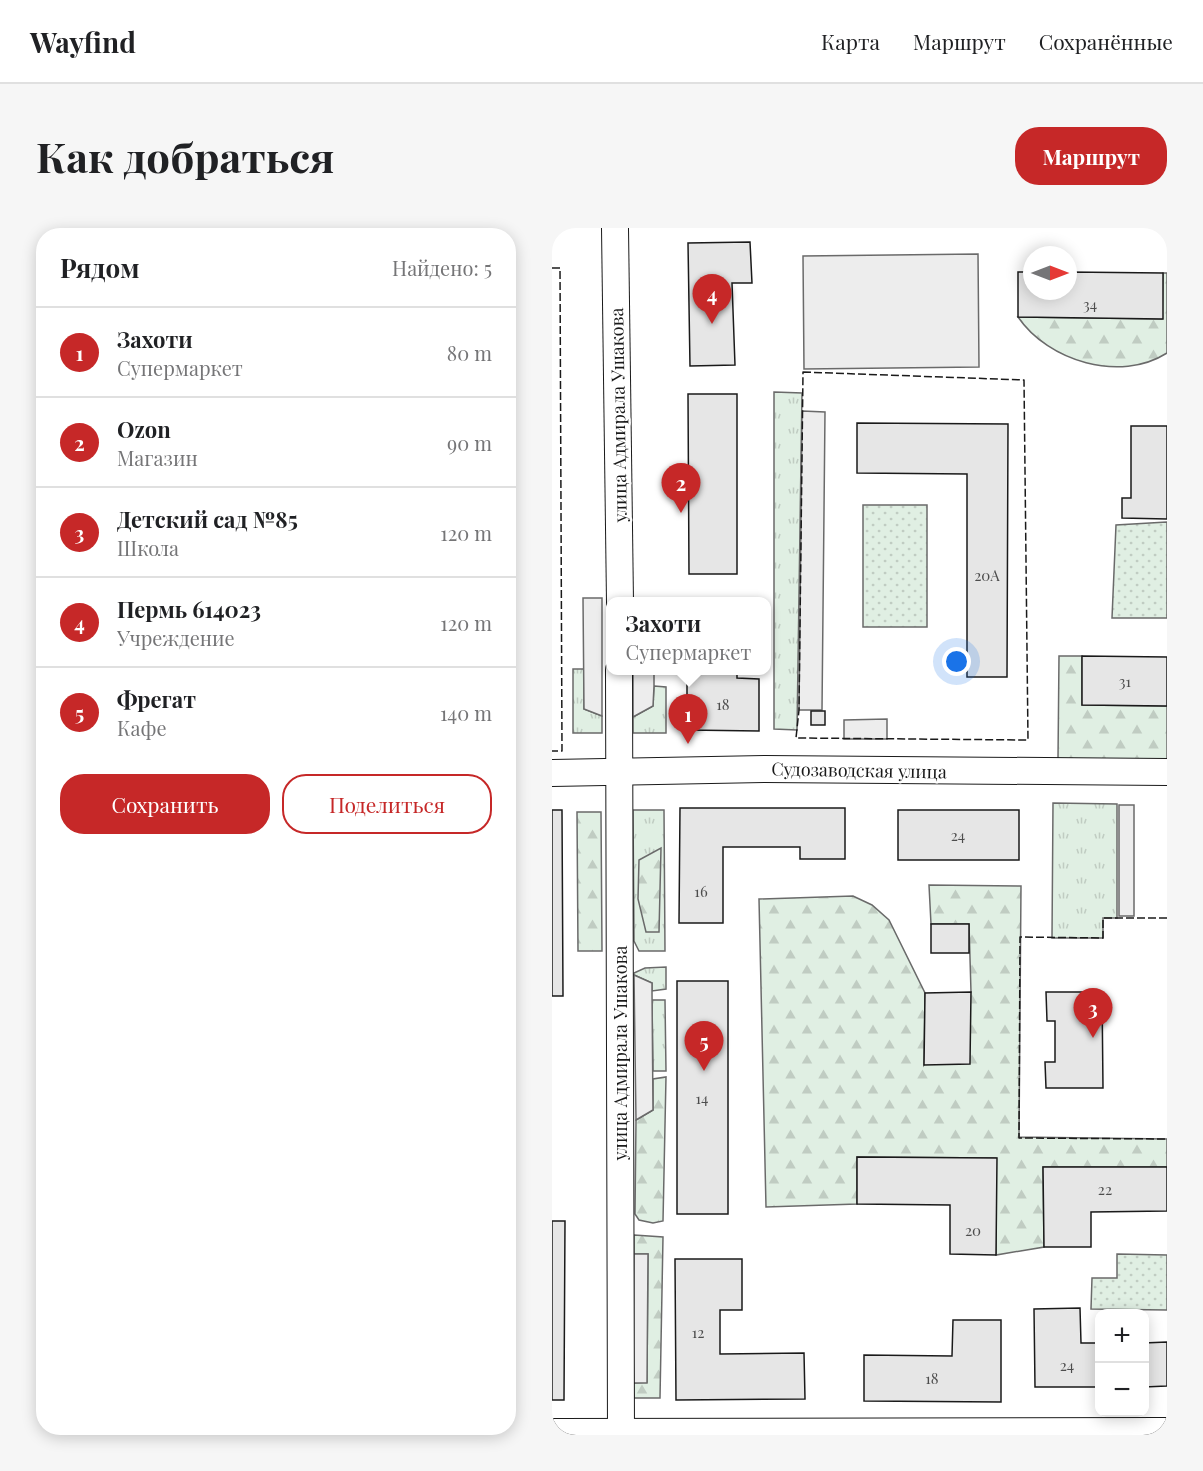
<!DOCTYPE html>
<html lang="ru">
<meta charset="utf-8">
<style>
body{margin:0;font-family:"Playfair Display",serif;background:#f6f6f6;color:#202124}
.controls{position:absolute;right:18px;bottom:18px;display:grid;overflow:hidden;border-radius:12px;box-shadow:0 3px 15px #0003}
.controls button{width:54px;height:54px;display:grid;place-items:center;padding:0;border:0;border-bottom:2px solid #e0e0e0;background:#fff;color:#202124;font:30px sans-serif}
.compass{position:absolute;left:471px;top:18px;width:54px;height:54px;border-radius:50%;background:#fff;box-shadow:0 3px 15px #0003;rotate:90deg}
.you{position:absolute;left:405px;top:434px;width:21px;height:21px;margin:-15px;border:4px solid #fff;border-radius:50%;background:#1a73e8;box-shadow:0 0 0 9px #1a73e833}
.badge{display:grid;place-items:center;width:39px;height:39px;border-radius:50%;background:#c62828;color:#fff;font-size:20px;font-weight:700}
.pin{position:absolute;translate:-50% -50px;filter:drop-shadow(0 2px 3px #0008)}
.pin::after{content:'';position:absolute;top:32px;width:21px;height:18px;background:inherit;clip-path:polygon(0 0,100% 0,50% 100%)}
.popup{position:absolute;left:54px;top:369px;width:165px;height:78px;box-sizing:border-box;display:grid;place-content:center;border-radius:12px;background:#fff;filter:drop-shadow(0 2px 4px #0005);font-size:20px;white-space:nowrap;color:#757577}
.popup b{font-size:22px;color:#202124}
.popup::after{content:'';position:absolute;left:50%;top:100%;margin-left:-12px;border:12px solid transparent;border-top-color:#fff}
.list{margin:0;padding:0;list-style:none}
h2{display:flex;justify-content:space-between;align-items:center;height:78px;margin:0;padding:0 24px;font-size:26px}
h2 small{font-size:20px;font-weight:400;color:#757577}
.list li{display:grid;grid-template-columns:39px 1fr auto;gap:18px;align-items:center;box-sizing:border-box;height:90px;padding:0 24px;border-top:2px solid #e0e0e0}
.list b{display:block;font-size:22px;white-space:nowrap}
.list p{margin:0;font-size:20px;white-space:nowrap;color:#757577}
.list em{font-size:20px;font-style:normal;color:#757577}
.actions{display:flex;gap:12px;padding:18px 24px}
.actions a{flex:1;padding:14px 0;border:2px solid #c62828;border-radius:24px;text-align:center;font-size:21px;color:#c62828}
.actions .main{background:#c62828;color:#fff}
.map{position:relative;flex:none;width:615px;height:1207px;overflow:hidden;border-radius:24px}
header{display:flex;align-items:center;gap:36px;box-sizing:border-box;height:84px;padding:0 30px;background:#fff;border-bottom:2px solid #e0e0e0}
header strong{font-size:28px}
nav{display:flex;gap:33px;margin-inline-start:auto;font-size:21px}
.intro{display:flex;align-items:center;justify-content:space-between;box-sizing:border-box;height:144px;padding:0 36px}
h1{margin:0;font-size:42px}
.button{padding:15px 27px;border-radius:24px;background:#c62828;color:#fff;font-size:21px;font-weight:700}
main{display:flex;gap:36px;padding:0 36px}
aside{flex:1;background:#fff;border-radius:24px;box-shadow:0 3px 15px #0003}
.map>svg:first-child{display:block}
.grass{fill:url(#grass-tufts);stroke:#6a6a6a;stroke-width:1.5}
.forest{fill:url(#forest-firs);stroke:#6a6a6a;stroke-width:1.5}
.park{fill:url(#park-dots);stroke:#6a6a6a;stroke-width:1.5}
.parking{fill:#ededed;stroke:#6a6a6a;stroke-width:1.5}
.building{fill:#e6e6e6;stroke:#1a1a1a;stroke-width:1.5}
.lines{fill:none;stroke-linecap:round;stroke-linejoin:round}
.minor-casing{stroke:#1a1a1a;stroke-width:28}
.minor{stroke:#fff;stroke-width:26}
.fence{stroke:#1a1a1a;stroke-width:1.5;stroke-dasharray:8 3;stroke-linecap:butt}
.labels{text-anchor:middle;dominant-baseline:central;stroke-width:4.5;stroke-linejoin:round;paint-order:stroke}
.number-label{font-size:15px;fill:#4d4d4d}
.street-label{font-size:18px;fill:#1a1a1a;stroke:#fff}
</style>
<header>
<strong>Wayfind</strong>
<nav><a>Карта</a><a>Маршрут</a><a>Сохранённые</a></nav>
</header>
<div class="intro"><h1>Как добраться</h1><a class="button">Маршрут</a></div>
<main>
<aside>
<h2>Рядом<small>Найдено: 5</small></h2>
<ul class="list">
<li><span class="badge">1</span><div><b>Захоти</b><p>Супермаркет</p></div><em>80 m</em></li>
<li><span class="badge">2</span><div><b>Ozon</b><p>Магазин</p></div><em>90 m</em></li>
<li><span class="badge">3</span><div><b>Детский сад №85</b><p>Школа</p></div><em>120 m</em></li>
<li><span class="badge">4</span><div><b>Пермь 614023</b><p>Учреждение</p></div><em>120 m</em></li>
<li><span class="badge">5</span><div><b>Фрегат</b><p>Кафе</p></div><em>140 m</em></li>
</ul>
<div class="actions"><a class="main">Сохранить</a><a>Поделиться</a></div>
</aside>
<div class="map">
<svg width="615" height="1207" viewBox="0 0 615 1207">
<defs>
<pattern id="grass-tufts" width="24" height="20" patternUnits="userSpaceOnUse" patternTransform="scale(1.5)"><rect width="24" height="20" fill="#e0efe3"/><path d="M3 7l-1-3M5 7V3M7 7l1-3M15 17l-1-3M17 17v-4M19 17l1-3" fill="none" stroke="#c0ccc2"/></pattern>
<pattern id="forest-firs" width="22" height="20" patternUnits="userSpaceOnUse" patternTransform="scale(1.5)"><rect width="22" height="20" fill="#e0efe3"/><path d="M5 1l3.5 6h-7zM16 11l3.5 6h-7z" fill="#c0ccc2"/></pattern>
<pattern id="park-dots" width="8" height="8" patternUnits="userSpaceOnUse" patternTransform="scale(1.5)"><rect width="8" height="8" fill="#e0efe3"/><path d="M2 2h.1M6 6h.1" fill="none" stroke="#c0ccc2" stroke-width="1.8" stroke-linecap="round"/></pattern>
</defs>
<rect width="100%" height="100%" fill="#fff"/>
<g class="grass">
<polygon points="222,164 250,165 245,502 222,501"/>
<polygon points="21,441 32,441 32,481 50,488 50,505 21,505"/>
<polygon points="102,458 114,459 114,505 81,505 81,489 101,478"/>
<polygon points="501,575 565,576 565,690 551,690 551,710 500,710"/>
<polygon points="81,582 112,582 113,723 87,723 82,713"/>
<polygon points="114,739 114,761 100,763 100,755 82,747 82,745 93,740"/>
<polygon points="100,772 113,772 114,843 101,843"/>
</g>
<g class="forest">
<path d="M611,45H615V125C568,155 496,133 466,89L610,91Z"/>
<polygon points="507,428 530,428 530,477 615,478 615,532 506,531"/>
<polygon points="25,584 49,584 50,723 26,723"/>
<polygon points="109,620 107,704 94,704 86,671 87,632"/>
<polygon points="377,657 469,658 467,909 615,911 615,939 491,939 492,1019 444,1027 444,930 305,929 305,976 214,979 207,671 301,668 320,677 337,692 373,765 372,837 419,764 417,696 379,696"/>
<polygon points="114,849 111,993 101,995 87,992 83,986 84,892 101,882 101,851"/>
<polygon points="82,1007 111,1009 108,1170 82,1170 81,1155 95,1154 96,1026 82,1026"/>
</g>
<g class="park">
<rect x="311" y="277" width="64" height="122"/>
<polygon points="615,294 615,390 560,390 564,297"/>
<polygon points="565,1026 615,1027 615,1082 539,1081 540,1050 565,1050"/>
</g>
<g class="parking">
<polygon points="426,26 427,139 252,141 251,28"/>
<polygon points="250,183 273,184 270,482 247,482"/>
<polygon points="31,370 50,370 50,488 32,481"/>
<polygon points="81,443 102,443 102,458 101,478 81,489"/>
<polygon points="335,491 335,511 292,511 292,492"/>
<rect x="567" y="577" width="15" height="111"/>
<polygon points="82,747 100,755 100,763 101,882 84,892"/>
<polygon points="82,1026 96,1026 95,1155 81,1155"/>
</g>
<g class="building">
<polygon points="198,14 200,55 180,55 183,137 138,138 136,15"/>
<polygon points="466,44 480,44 480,63 516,63 516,44 611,45 611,91 466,89"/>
<polygon points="136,166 185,166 185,346 137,346"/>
<polygon points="305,195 456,196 455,449 415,449 415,246 305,245"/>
<polygon points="579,198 615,198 615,291 570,290 570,270 579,270"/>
<rect x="136" y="372" width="49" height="2"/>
<polygon points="530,428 615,429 615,478 530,477"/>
<polygon points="135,442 185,442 185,450 207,451 207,503 135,502"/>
<rect x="259" y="483" width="14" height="14"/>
<polygon points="128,580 293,580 293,631 248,631 248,619 171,619 171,695 127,695"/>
<polygon points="0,582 10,582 11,768 0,768"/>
<rect x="346" y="582" width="121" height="50"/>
<rect x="379" y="696" width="38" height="29"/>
<rect x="125" y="753" width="51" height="233"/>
<polygon points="419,764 418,836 372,837 373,765"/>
<polygon points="494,764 550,764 551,860 494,860 493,834 503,834 503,793 495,793"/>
<polygon points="305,929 445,930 444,1027 398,1026 398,977 305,976"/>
<polygon points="491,939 615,939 615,983 539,984 539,1019 492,1019"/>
<polygon points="0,993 13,993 12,1172 0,1172"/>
<polygon points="123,1031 190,1031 190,1082 168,1082 168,1126 252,1125 253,1171 124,1172"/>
<polygon points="528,1080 529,1115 548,1115 548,1159 483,1159 482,1081"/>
<polygon points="401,1092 449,1092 449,1174 312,1173 312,1127 400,1128"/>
<polygon points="615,1114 615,1158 592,1159 592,1115"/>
</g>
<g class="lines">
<defs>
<g id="minor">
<polyline points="63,0 68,374"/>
<polyline points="67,442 69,1207"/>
<polyline points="0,545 213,541 615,544"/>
<polyline points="0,1204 615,1203"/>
</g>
</defs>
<use href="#minor" class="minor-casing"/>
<use href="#minor" class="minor"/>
<g class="fence">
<polyline points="0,40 8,40 10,523 0,523"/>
<polygon points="251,144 472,152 476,512 244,510 247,482"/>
<polyline points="615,690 551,690 551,710 468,709 467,910 615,911"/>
</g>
</g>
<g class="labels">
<g class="number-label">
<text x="538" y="76">34</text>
<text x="435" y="347">20А</text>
<text x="573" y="453">31</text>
<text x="171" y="476">18</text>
<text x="406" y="607">24</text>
<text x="149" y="663">16</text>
<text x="150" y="870">14</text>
<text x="553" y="961">22</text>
<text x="421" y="1002">20</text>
<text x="146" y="1104">12</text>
<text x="515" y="1137">24</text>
<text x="380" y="1150">18</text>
</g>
<g class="street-label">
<text transform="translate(66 187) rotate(-91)">улица Адмирала Ушакова</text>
<text transform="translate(307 542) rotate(1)">Судозаводская улица</text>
<text transform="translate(68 825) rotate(-90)">улица Адмирала Ушакова</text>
</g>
</g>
</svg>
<div class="controls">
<button>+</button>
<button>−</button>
</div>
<svg class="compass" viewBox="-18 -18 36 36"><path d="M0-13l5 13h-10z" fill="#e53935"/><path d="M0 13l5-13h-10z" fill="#757577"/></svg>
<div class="you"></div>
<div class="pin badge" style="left:136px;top:516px">1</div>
<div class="popup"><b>Захоти</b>Супермаркет</div>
<div class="pin badge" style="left:129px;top:285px">2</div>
<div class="pin badge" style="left:541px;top:810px">3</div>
<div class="pin badge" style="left:160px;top:96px">4</div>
<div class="pin badge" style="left:152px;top:843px">5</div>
</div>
</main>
